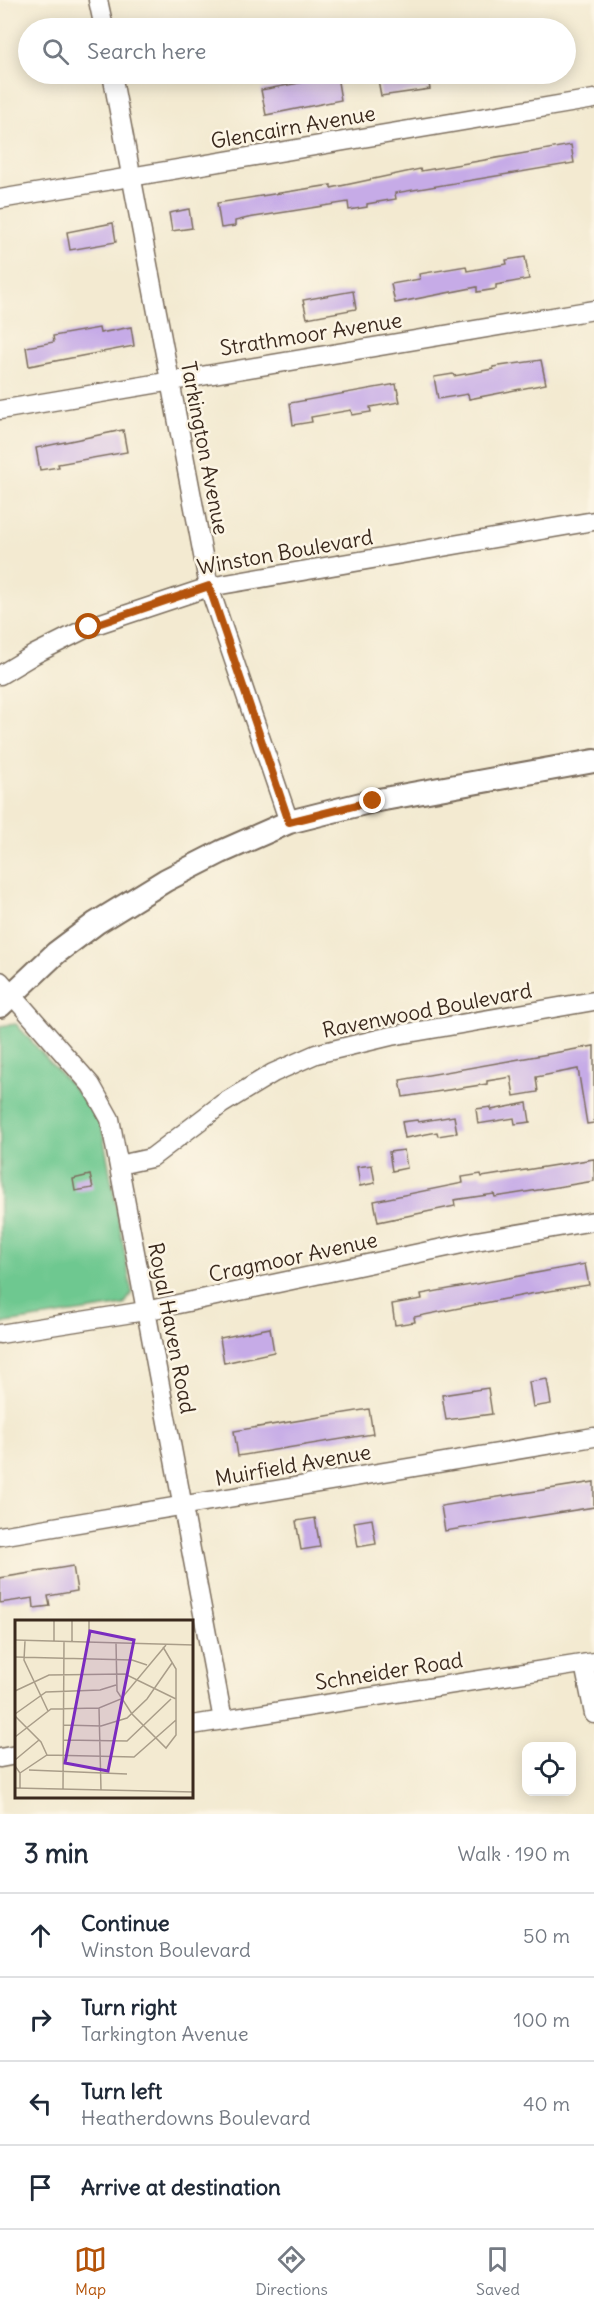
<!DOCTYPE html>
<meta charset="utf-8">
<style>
body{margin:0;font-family:Delius,sans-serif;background:#f6f6f7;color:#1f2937}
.controls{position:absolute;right:18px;bottom:18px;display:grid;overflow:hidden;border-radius:12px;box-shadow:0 3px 15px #0003}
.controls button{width:54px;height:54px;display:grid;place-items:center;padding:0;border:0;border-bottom:2px solid #e0e1e3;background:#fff;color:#1f2937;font:30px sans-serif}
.stop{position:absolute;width:18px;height:18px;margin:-14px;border:4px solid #b45309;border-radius:50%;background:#fff}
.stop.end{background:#b45309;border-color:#fff;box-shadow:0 2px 6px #0008}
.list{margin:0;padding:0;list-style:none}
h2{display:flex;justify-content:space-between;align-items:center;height:78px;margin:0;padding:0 24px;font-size:26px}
h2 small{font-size:20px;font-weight:400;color:#747a83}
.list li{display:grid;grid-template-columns:39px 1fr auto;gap:18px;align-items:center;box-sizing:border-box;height:84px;padding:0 24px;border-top:2px solid #e0e1e3}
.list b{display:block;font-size:22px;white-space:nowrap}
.list p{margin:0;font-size:20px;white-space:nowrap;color:#747a83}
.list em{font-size:20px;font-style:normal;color:#747a83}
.icon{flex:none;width:33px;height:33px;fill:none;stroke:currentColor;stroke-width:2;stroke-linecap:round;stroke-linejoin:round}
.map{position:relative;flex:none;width:594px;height:1814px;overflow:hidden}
.search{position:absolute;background:#fff;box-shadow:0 3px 15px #0003;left:18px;right:18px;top:18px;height:66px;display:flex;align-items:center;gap:15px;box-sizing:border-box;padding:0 21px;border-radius:33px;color:#747a83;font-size:22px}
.sheet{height:414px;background:#fff}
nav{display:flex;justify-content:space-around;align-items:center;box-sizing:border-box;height:84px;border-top:2px solid #e0e1e3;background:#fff;font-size:16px;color:#747a83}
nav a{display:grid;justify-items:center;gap:3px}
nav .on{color:#b45309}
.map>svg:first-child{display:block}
.green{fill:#6ec890;stroke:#547957;stroke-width:1.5}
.building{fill:#c6abe7}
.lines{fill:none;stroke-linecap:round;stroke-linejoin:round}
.minor-casing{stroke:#7b6d5d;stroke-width:21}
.tertiary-casing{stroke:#7b6d5d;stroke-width:26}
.minor{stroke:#fff;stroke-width:18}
.tertiary{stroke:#fff;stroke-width:22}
.route{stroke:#b45309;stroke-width:8}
.labels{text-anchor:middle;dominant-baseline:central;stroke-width:5;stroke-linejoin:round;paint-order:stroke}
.street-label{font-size:21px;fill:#3b2a1e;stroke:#fcf5e5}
.inset-road{fill:none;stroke:#a99d89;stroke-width:1.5}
.view{fill:#7b2cbf;fill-opacity:0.15;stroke:#7b2cbf;stroke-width:3}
.inset-edge{fill:none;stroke:#3b2a1e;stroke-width:3}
</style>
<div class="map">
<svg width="594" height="1814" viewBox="0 0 594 1814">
<rect width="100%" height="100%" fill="#fcf5e5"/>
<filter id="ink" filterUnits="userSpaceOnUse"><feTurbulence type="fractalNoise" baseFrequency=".0167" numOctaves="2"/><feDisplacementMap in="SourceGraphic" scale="12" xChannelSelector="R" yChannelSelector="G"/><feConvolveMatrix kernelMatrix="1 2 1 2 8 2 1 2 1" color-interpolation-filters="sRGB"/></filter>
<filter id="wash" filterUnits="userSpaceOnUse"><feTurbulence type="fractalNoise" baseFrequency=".008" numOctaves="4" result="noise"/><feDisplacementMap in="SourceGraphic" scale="24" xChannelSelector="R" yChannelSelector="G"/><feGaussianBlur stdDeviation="1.35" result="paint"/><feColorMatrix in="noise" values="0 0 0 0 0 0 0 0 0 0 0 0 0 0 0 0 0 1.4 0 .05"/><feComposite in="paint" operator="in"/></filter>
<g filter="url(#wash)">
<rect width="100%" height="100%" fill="#f3ead1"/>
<polygon class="green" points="16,1024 100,1118 132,1293 124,1305 0,1324 0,1026"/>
<g id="blocks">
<g class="building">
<polygon points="377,74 427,74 430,89 381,96"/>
<polygon points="337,76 341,100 266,115 261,90"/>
<polygon points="571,145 574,163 395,193 396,199 367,204 367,207 349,210 348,202 248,218 235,221 235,226 221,228 217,203 331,185 331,188 420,169 421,171 479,161"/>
<polygon points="189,209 192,228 172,231 169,213"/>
<polygon points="113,223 116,242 70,250 67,232"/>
<polygon points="525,257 529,279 496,285 496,289 477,292 477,287 395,303 391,284 420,279 419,274 466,266 467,271 507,264 506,260"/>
<polygon points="353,291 356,309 307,318 303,300"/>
<polygon points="131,327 134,346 29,366 26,347 54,342 53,336 99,328 100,333"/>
<polygon points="541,360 546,384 469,399 468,394 438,399 434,377 453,374 454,376 493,369 493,367"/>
<polygon points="396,384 400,402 370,407 371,412 352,415 351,410 311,417 312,422 293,425 290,403"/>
<polygon points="123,430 127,452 58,464 59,467 40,470 36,448"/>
<polygon points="594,1046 594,1123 587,1124 578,1069 536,1077 538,1092 514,1096 511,1077 487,1081 487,1084 403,1097 400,1080"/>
<polygon points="527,1103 530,1122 515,1124 514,1118 478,1124 476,1109 491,1107 491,1110"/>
<polygon points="454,1116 457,1133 438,1136 437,1132 405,1138 402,1122 417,1120 418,1122"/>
<polygon points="404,1150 407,1168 392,1171 389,1152"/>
<polygon points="594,1159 594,1181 495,1197 494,1194 454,1200 455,1206 378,1222 374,1201 463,1183 462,1177 481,1174 482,1177"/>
<polygon points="372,1165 375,1183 360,1186 357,1167"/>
<polygon points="90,1175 93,1188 75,1191 73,1179"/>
<polygon points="585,1264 589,1285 530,1294 414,1317 415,1322 395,1325 392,1304 422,1299 421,1294"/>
<polygon points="270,1328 274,1352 224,1363 220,1338"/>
<polygon points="547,1379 551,1404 533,1407 529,1382"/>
<polygon points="488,1388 492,1414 446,1420 442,1395"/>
<polygon points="369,1409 373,1434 238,1456 234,1431"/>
<polygon points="594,1482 594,1507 445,1531 441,1506"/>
<polygon points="315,1518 320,1547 301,1550 296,1521"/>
<polygon points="372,1519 376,1544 358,1547 354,1522"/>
<polygon points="73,1566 77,1591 48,1596 50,1606 34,1608 33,1598 0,1603 0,1578"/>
</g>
</g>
</g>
<g filter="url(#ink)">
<use href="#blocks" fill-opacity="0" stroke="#7b6d5d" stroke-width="1.5"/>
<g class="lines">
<defs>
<g id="minor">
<polyline points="98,0 104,28"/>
<polyline points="112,74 209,587 289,822"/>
<polyline points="0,199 594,99"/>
<polyline points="0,410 594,310"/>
<polyline points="0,675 35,654 89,627 209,587 594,521"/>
<polyline points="0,981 91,1085 110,1119 223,1720"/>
<polyline points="119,1165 151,1158 222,1104 273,1073 316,1054 391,1036 594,1001"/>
<polyline points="0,1334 145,1311 476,1241 594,1221"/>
<polyline points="0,1536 594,1437"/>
<polyline points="584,1664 594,1714"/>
<polyline points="192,1725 594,1662"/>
<polyline points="0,1758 16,1755"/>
</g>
<polyline id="tertiary" points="0,1006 56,953 96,923 166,880 221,852 289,822 373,801 594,761"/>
</defs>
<use href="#minor" class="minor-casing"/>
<use href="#tertiary" class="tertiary-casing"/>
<use href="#minor" class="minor"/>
<use href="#tertiary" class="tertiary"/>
</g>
</g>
<g class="lines" filter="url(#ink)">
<polyline class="route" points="89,627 209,586 289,822 373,801"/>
</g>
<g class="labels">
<g class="street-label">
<text transform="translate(293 127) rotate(-10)">Glencairn Avenue</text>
<text transform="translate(311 334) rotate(-9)">Strathmoor Avenue</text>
<text transform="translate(205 448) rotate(79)">Tarkington Avenue</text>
<text transform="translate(285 552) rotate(-10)">Winston Boulevard</text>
<text transform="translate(427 1010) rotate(-11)">Ravenwood Boulevard</text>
<text transform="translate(293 1257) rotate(-12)">Cragmoor Avenue</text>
<text transform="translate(172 1328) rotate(79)">Royal Haven Road</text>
<text transform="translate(293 1465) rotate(-10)">Muirfield Avenue</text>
<text transform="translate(389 1671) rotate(-9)">Schneider Road</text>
</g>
</g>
<g transform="translate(15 1620)">
<rect width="178" height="178" fill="#f3ead1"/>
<path class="inset-road" d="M39,0V22M57,0V22M74,0V22M0,20L179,25M10,21L9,40L33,91M101,23L102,71L117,94L151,128L161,115V49L148,27M0,37L117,40L132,45M0,71L34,55L110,54L161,79M84,88L86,170M0,94L31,72L85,70L101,65M0,96L26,122L32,135M48,105L86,106L112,98L132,79L157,43M0,117L36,89L84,88L106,79L151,25M48,120L112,121L156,79M0,140L24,120M0,146L5,153V168M14,150L112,154M5,153L32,135L119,137L161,100M0,168L179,172M48,169L49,22"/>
<path class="view" d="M75,11L119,20L93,151L50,143Z"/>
<rect width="178" height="178" class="inset-edge"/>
</g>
</svg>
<div class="controls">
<button><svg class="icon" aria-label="locate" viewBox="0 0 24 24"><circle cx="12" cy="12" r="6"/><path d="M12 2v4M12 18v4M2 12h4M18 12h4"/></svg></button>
</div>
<div class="stop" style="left:89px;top:627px"></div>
<div class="stop end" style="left:373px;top:801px"></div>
<div class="search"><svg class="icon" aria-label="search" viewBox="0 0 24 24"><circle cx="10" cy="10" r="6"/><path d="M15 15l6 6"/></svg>Search here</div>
</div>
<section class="sheet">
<h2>3 min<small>Walk · 190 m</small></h2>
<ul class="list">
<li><svg class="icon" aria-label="ahead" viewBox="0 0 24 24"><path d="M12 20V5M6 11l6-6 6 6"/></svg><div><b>Continue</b><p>Winston Boulevard</p></div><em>50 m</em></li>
<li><svg class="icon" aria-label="right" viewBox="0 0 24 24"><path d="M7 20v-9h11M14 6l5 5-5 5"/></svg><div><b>Turn right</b><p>Tarkington Avenue</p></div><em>100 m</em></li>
<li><svg class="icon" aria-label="left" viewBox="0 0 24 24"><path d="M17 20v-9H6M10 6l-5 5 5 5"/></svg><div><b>Turn left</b><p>Heatherdowns Boulevard</p></div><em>40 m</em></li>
<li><svg class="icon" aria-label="arrive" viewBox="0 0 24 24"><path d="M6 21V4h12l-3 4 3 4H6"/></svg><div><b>Arrive at destination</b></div></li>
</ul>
</section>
<nav>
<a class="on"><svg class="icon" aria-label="map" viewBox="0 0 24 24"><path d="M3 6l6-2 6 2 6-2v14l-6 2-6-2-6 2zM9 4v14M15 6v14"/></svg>Map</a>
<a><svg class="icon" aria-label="directions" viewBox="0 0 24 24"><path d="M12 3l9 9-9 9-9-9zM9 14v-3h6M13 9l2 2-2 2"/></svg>Directions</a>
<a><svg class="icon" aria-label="saved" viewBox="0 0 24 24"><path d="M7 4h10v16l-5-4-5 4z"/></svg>Saved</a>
</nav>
